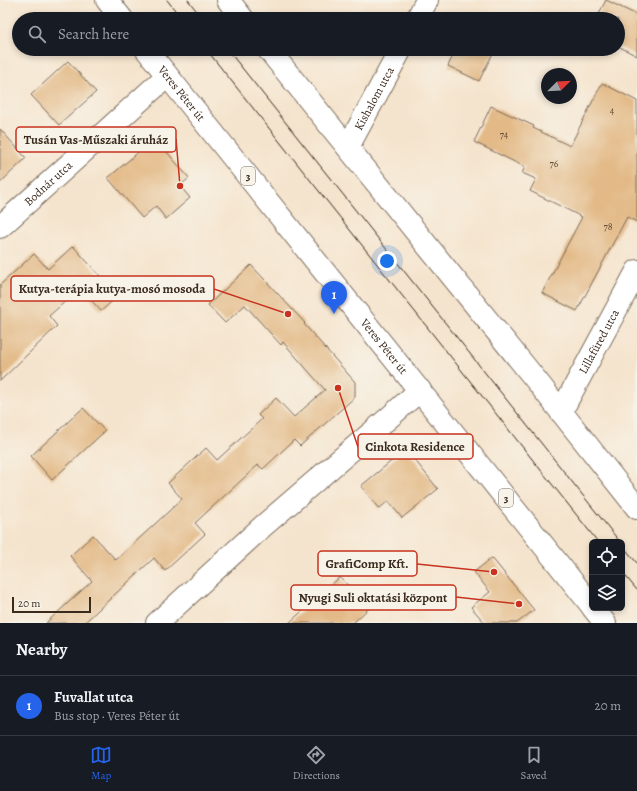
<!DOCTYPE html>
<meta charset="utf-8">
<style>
body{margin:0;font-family:Alegreya,serif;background:#20242c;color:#f1f3f6}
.controls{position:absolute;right:12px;bottom:12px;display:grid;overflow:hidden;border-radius:6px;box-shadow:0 2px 6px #0003}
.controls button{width:36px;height:36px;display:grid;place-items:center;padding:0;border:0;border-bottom:1px solid #363941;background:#171b24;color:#f1f3f6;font:20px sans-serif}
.compass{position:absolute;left:541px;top:68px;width:36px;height:36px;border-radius:50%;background:#171b24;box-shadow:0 2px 6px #0003;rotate:66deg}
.scale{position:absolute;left:12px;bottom:10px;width:79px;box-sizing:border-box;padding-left:4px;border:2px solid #3b2a1e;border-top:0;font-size:11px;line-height:14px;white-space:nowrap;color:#3b2a1e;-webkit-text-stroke:3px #f7f3e8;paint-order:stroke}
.you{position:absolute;left:387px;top:261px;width:14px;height:14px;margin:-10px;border:3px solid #fff;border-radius:50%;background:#1a73e8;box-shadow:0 0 0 6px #1a73e833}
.badge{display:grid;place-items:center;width:26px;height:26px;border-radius:50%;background:#2563eb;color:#fff;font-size:13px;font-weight:700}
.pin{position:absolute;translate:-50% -33px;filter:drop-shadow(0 1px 2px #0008)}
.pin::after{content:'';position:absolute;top:21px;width:14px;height:12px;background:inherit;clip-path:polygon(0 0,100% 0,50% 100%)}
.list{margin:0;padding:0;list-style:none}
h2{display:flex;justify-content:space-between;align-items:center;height:52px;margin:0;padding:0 16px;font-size:17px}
h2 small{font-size:13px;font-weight:400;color:#9ea1a6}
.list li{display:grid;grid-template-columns:26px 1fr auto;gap:12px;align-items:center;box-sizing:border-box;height:60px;padding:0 16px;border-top:1px solid #363941}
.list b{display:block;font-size:15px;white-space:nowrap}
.list p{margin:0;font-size:13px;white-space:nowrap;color:#9ea1a6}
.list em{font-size:13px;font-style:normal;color:#9ea1a6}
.icon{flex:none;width:22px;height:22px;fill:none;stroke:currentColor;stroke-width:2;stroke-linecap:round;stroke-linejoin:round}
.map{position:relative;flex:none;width:637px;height:623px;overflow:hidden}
.search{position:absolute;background:#171b24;box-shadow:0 2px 6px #0003;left:12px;right:12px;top:12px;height:44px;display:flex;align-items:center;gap:10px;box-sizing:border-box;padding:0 14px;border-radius:22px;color:#9ea1a6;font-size:15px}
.sheet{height:112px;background:#171b24}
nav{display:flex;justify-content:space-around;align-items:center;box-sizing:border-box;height:56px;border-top:1px solid #363941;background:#171b24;font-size:11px;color:#9ea1a6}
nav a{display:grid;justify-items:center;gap:2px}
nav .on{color:#2563eb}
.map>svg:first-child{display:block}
.building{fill:#e3ba87}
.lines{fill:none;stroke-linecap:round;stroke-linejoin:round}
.minor-casing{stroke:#7c6b5b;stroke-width:24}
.primary-casing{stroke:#7c6b5b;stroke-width:24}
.minor{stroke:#fff;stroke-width:22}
.primary{stroke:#fff;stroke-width:22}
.tram{stroke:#3b2a1e;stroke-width:1}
.labels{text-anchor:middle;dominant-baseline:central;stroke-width:3;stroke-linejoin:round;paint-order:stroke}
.number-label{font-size:10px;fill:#654e38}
.shield{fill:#f7f3e8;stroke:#73665b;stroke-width:1}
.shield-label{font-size:11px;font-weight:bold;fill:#3b2a1e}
.street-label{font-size:12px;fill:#3b2a1e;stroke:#f7f3e8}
.leader{fill:none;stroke:#c8321e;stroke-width:1.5}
.callout-dot{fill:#c8321e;stroke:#f7f3e8;stroke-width:1.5}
.callout{fill:#f7f3e8;stroke:#c8321e;stroke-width:1.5}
.callout-label{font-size:13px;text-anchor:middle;font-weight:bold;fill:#3b2a1e}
</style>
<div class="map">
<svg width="637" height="623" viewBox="0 0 637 623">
<rect width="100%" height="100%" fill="#f7f3e8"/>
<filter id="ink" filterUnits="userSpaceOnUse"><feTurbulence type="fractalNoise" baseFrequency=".025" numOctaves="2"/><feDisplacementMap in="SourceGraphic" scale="8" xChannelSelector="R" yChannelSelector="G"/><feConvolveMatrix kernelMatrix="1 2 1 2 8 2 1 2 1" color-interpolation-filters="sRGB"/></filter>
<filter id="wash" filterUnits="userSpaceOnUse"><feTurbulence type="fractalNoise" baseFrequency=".012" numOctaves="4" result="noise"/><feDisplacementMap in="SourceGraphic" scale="16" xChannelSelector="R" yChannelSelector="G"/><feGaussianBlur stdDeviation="0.9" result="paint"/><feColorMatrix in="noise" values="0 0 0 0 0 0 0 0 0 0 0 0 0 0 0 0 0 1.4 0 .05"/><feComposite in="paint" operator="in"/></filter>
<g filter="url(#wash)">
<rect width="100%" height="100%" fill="#f5e4cd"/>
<g id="blocks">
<g class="building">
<polygon points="606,0 637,15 637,56 618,46 618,19 596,19"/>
<polygon points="456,49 495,49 479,81 448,66"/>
<polygon points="68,61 96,92 59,125 31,95"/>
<polygon points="602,83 637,101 637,222 627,217 577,311 542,293 582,217 530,191 536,179 522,173 525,167 474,142 491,106 534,126 533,128 570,146"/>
<polygon points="0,129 26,158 0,183"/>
<polygon points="155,138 189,178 180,186 190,198 166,219 156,206 142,218 108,178"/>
<polygon points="73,246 118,296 101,311 80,288 49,316 57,326 0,381 0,285 34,254 48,269"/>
<polygon points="251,265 305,323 304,324 355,382 355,397 300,446 294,440 263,469 258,465 195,523 205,534 165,571 154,558 84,623 46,623 92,581 70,556 93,535 116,560 182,499 168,483 206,448 217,460 262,419 258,415 276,398 294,417 325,390 283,342 281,345 245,305 225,323 208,305"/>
<polygon points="83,408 105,431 52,480 31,456"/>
<polygon points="406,449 438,489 402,518 388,501 379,509 361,486"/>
<polygon points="492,558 534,610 517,623 485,623 471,607 490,592 474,572"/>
<polygon points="340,577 369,608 353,623 289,623"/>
</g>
</g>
</g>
<g filter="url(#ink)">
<use href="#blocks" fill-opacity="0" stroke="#7c6b5b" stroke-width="1"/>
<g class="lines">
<defs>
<g id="minor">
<polyline points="228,0 243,19"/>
<polyline points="417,19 427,0"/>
<polyline points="268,49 536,380 637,508"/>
<path id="s1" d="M348,147L401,49"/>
<path id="s2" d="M0,227L167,76"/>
<path id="s3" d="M561,412L637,271"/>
<polyline points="157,623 262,527 392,415 420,390"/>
</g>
<g id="primary">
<polyline points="107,0 122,19"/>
<path id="s4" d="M146,49L592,606"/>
<polyline points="593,608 605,623"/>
</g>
</defs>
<use href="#minor" class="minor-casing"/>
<use href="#primary" class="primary-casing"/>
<use href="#minor" class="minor"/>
<use href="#primary" class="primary"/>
<g class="tram">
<polyline points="167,0 182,19"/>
<polyline points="188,0 203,19"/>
<polyline points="206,49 598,542"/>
<polyline points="227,49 620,542"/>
<polyline points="622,545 637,563"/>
<polyline points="622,572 637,590"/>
</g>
</g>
</g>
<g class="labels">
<g class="number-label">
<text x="612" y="110">4</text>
<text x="504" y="134">74</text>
<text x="554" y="163">76</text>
<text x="608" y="226">78</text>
</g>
<g class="shield">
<rect x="241" y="167" width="14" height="18" rx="3"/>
<rect x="499" y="489" width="14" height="18" rx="3"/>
</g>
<g class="shield-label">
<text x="248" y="176">3</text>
<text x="506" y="498">3</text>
</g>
<g class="street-label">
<text stroke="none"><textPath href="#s4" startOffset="57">Veres Péter út</textPath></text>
<text stroke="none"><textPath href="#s1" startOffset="55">Kishalom utca</textPath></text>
<text stroke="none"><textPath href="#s2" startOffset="65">Bodnár utca</textPath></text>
<text stroke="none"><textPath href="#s3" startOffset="80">Lillafüred utca</textPath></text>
<text stroke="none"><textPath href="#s4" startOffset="381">Veres Péter út</textPath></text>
</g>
</g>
<path class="leader" d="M180 186L176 139M288 314L214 289M338 388L358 447M494 572L417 564M519 604L456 597"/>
<g class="callout-dot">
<circle cx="180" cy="186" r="4"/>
<circle cx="288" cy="314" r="4"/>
<circle cx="338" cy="388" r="4"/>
<circle cx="494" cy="572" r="4"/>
<circle cx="519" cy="604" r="4"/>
</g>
<g class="callout">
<rect x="16" y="127" width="160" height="25" rx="4"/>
<rect x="11" y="276" width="203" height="25" rx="4"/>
<rect x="358" y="434" width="115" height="25" rx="4"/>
<rect x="318" y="551" width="99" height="25" rx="4"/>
<rect x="291" y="585" width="165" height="25" rx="4"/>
</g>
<g class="callout-label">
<text x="96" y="144">Tusán Vas-Műszaki áruház</text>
<text x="112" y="293">Kutya-terápia kutya-mosó mosoda</text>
<text x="415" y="451">Cinkota Residence</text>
<text x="367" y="568">GrafiComp Kft.</text>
<text x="373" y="602">Nyugi Suli oktatási központ</text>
</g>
</svg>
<div class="controls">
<button><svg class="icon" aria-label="locate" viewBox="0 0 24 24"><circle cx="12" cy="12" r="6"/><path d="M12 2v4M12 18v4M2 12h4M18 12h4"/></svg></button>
<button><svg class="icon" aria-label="layers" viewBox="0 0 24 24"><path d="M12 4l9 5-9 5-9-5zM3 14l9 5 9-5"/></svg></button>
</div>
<svg class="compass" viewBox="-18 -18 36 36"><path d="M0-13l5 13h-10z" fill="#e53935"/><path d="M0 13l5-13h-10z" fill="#9ea1a6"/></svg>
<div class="scale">20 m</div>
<div class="you"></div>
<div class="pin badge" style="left:334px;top:314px">1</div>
<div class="search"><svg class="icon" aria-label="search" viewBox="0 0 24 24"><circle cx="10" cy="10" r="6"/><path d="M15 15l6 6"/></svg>Search here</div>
</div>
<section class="sheet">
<h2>Nearby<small></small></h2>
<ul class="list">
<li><span class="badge">1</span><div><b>Fuvallat utca</b><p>Bus stop · Veres Péter út</p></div><em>20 m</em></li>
</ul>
</section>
<nav>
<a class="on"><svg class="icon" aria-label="map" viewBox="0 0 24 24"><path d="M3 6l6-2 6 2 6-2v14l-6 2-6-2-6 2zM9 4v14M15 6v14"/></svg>Map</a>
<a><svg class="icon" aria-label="directions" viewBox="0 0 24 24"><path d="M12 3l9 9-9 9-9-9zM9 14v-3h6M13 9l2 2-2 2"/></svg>Directions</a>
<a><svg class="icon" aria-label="saved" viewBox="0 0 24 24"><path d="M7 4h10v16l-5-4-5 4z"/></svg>Saved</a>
</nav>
